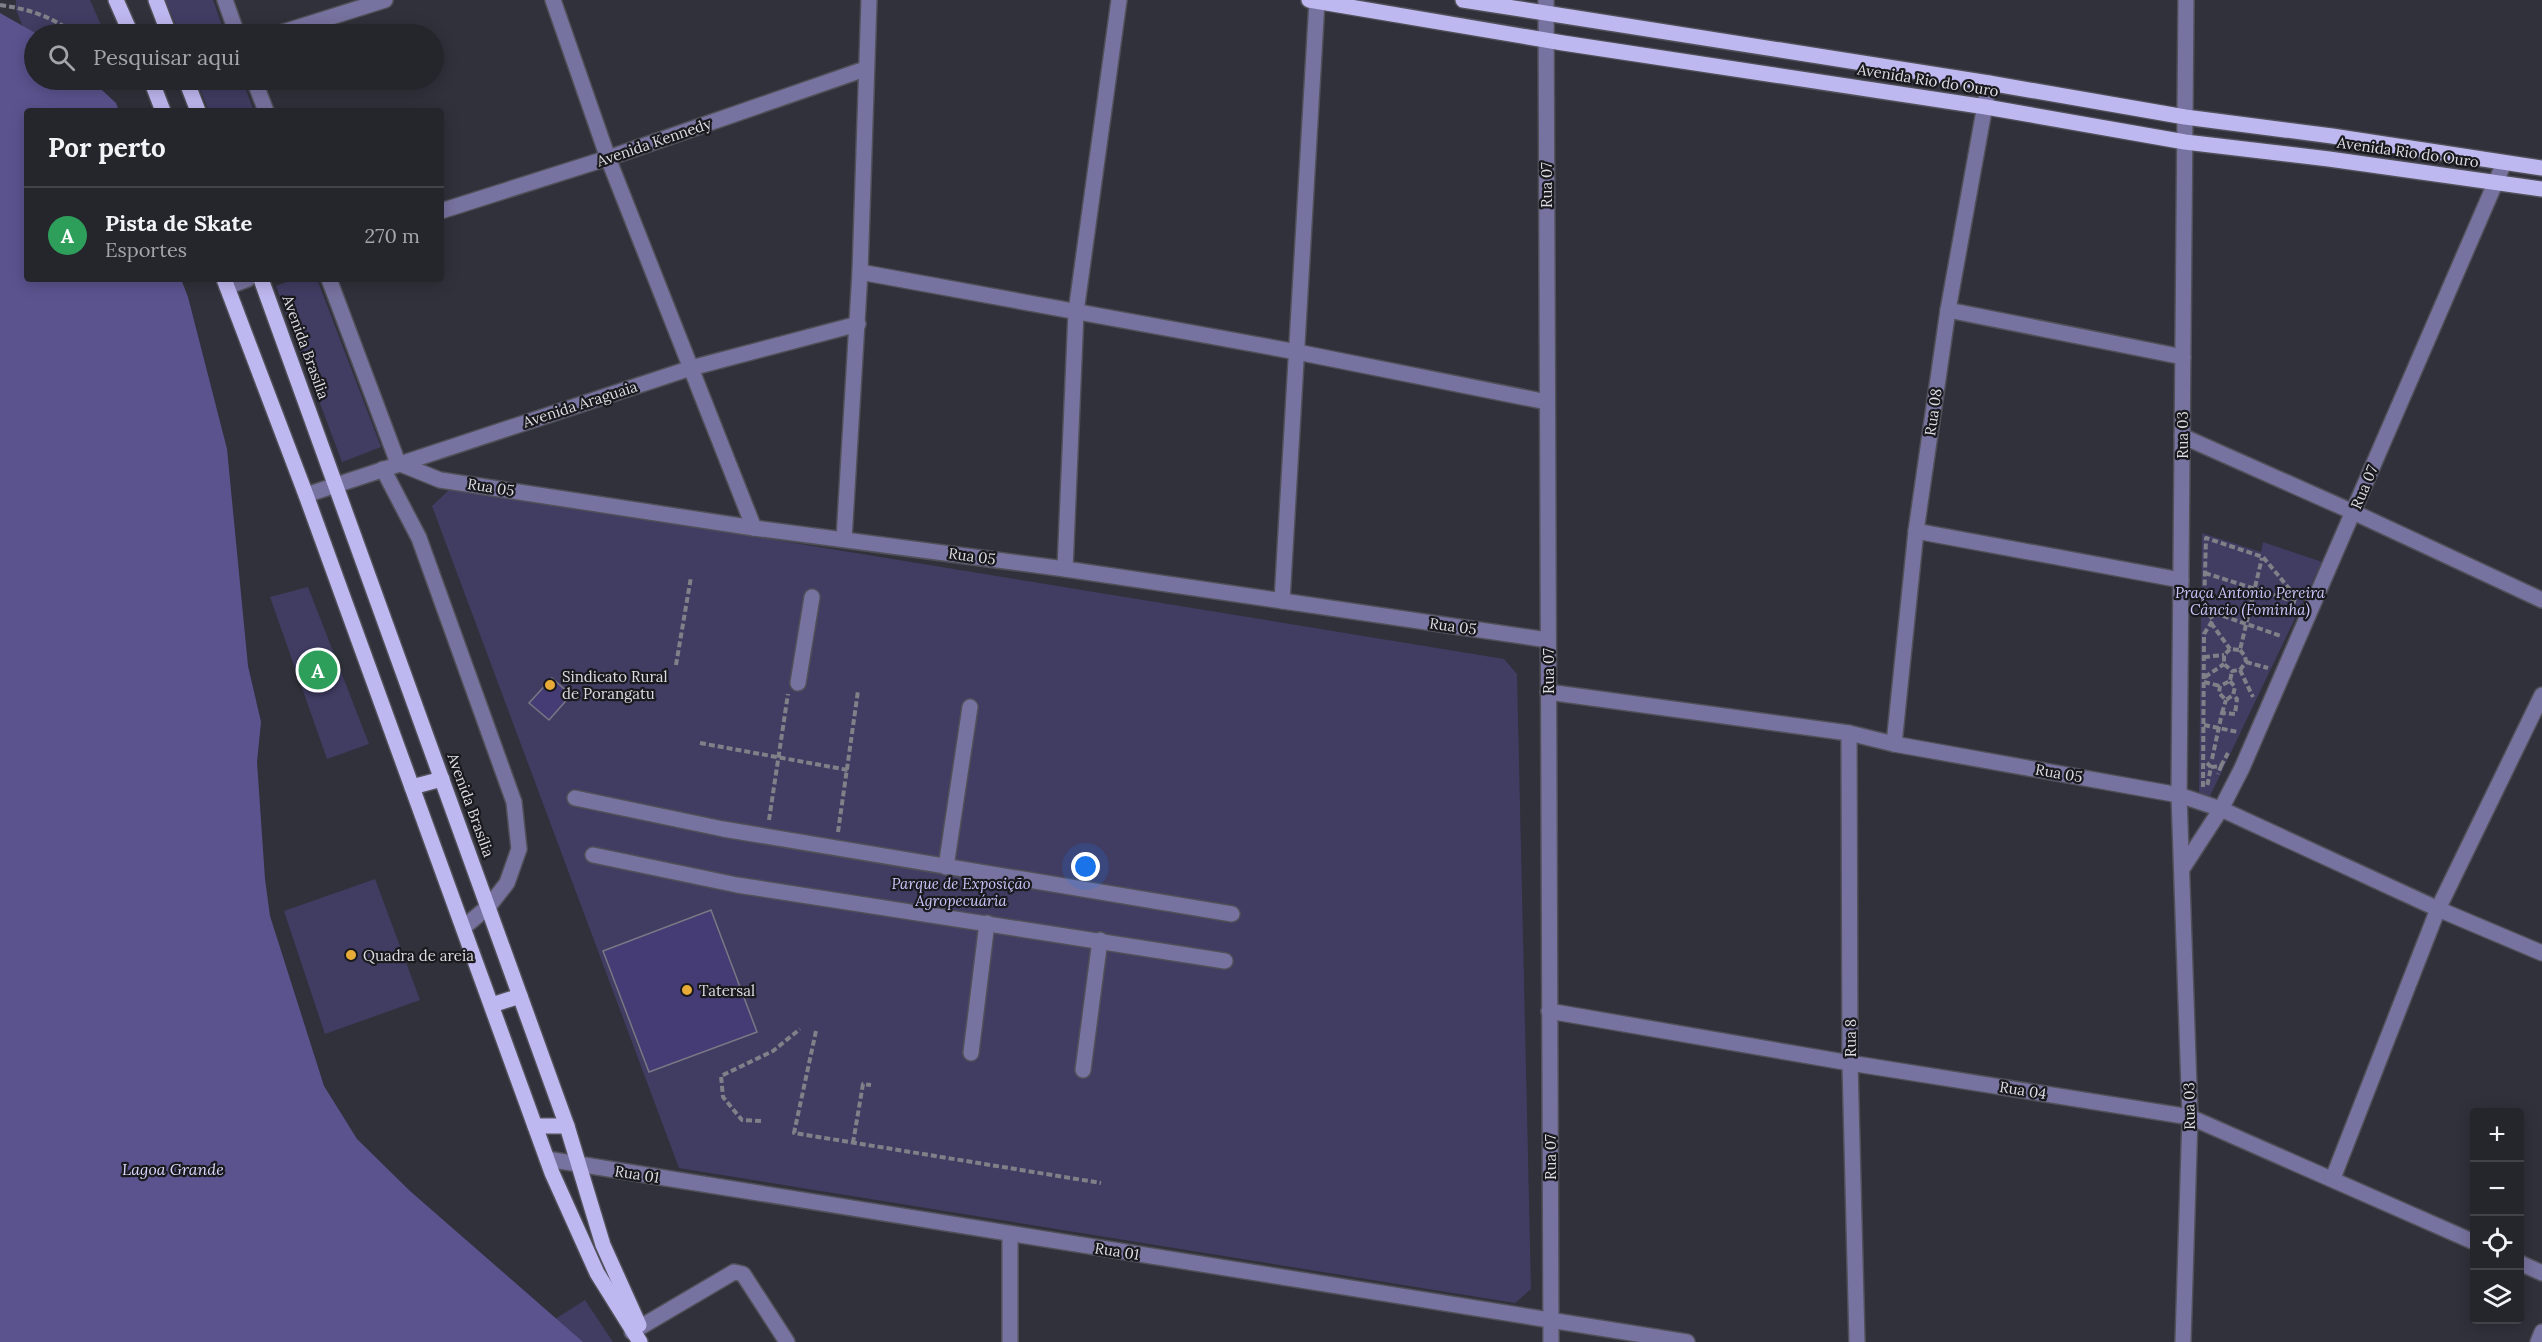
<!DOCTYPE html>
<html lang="pt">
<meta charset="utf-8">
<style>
body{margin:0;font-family:Lora,serif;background:#2d2d34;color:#f1f3f6}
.controls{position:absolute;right:18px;bottom:18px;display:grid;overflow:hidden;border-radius:6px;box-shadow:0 3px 15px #0003}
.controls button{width:54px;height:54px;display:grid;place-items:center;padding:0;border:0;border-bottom:2px solid #424248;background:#25252c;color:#f1f3f6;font:30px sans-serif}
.you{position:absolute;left:1086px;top:867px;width:21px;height:21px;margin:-15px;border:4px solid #fff;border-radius:50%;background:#1a73e8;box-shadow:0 0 0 9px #1a73e833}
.badge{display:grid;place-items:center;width:39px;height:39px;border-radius:50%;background:#1a73e8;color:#fff;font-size:20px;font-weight:700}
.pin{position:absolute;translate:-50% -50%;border:3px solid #fff;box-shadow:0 2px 6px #0006}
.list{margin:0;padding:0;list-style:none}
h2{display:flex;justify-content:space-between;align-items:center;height:78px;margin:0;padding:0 24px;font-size:26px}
h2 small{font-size:20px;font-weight:400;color:#a3a5a9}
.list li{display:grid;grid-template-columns:39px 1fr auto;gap:18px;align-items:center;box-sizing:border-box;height:96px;padding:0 24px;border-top:2px solid #424248}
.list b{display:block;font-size:22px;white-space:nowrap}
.list p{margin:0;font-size:20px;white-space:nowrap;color:#a3a5a9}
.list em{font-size:20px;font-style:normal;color:#a3a5a9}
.icon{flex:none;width:33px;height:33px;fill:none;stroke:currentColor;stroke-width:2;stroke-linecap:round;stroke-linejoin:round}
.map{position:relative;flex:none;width:2542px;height:1342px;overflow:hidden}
.search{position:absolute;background:#25252c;box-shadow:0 3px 15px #0003;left:24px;top:24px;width:420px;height:66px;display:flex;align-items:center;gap:15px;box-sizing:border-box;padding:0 21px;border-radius:33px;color:#a3a5a9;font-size:22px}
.panel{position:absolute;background:#25252c;box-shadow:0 3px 15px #0003;left:24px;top:108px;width:420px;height:174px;border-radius:6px}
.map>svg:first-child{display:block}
.green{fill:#413c62}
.water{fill:#5b538e}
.building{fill:#453c75;stroke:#797884;stroke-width:1.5}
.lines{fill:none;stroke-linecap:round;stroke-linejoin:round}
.minor-casing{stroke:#505059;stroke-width:18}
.major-casing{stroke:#505059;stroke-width:18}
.path{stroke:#808089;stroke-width:4;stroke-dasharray:6 3;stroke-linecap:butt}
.minor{stroke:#7773a0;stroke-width:15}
.major{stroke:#beb8f0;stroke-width:15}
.poi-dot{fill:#e8ab37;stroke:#19191e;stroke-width:2}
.labels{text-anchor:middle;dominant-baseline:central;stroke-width:4.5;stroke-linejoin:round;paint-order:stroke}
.street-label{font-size:15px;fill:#dcdce3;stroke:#19191e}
.park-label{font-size:15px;font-style:italic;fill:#cbc6fb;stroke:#19191e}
.poi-label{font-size:15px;fill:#dcdce3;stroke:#19191e;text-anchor:start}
.water-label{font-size:16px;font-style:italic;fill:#d9d7fb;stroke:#19191e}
</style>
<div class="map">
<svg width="2542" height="1342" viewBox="0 0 2542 1342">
<rect width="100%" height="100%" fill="#31313b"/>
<g class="green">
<polygon points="16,0 90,0 105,34 26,34 16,10"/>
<polygon points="165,0 213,0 225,34 180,34"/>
<polygon points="91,80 119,80 120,83 111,91"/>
<polygon points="196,80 242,80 254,111 209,111"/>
<polygon points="295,279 317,279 381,447 342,462 276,286"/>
<polygon points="452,487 1504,659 1517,674 1531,1289 1515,1303 679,1168 432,506"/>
<polygon points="2202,533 2261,552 2263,542 2322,562 2210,796 2199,794"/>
<polygon points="308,587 369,744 327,759 270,597"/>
<polygon points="375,879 420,1000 325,1034 284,911"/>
<polygon points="585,1300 613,1342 555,1342 549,1323"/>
</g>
<polygon class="water" points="0,13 37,34 34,34 34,80 91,80 116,103 119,111 27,111 27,279 181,279 188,297 227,449 248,666 261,722 257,762 265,879 270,916 324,1086 357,1139 410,1191 583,1342 0,1342"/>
<g class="building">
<polygon points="552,678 571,695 549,720 529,703"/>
<polygon points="711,910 757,1032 649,1072 603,951"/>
</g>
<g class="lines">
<defs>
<g id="minor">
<polyline points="225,0 237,34"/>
<polyline points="553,0 608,158 754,528"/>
<polyline points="1546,0 1551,1342"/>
<polyline points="277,34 385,0"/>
<polyline points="254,80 266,111"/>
<polyline points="441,211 608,158 865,69"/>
<polyline points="860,272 1297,352 1547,402"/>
<polyline points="329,279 398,463 440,480 754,528 1065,569 1548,640"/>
<polyline points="227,287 248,279"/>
<polyline points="1948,310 2183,357"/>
<polyline points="2182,436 2353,512 2542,600"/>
<polyline points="383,469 419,538 514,802 519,849 507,883 489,906 464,927"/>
<polyline points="306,495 691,368 858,324"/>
<polyline points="1916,531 2181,580"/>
<polyline points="844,539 860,272 869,0"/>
<polyline points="1065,569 1076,312 1119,0"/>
<polyline points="1282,601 1317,1"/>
<polyline points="798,683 812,597"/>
<polyline points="1548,692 1849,733 1894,744 2179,795 2221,809 2438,909 2542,953"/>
<polyline points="1849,733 1850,1063 1857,1342"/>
<polyline points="1894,744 1916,531 1948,310 1989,83"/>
<polyline points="575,798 723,829 1232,914"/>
<polyline points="593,855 737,885 1225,961"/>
<polyline points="946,867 970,707"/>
<polyline points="2182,869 2221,809 2242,768 2504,163"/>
<polyline points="1549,1011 1850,1063 2190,1117 2474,1242"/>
<polyline points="971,1053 987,923"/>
<polyline points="1083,1070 1100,940"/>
<polyline points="547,1159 1687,1342"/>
<polyline points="2333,1178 2438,909 2542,695"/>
<polyline points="2520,1263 2542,1273"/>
<polyline points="632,1332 734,1272 743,1274 787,1342"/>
<polyline points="1010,1342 1010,1234"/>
<polyline points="2183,1342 2190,1117 2179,795 2186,0"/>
<polyline points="2538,1342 2542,1332"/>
</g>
<g id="major">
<polyline points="116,0 131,34"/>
<polyline points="156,0 169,34"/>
<polyline points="1309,0 1563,43 1986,107 2185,142 2329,159 2542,189"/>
<polyline points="1463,0 1989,83 2185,117 2332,136 2542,168"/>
<polyline points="151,80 163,111"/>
<polyline points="186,80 198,111"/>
<polyline points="224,279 306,495 552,1173 597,1273 640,1342"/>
<polyline points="261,279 567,1126 603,1245 639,1325"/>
<polyline points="412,787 442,779"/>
<polyline points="492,1005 520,996"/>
<polyline points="535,1126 567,1126"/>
</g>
</defs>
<use href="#minor" class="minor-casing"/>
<use href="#major" class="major-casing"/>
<g class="path">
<path d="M0,5C28,9 52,16 74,34"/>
<polyline points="2205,573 2296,602"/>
<polyline points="2206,610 2281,636"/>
<polyline points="2211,623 2230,649"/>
<polyline points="2240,650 2245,656 2246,662 2240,670 2232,671 2224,664 2224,655 2230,649 2240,650 2262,558"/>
<polyline points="2204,657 2224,655"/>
<polyline points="2246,662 2268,668"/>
<polyline points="676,665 691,577"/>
<polyline points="2240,670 2253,697"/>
<polyline points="2205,677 2224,664"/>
<polyline points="2230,681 2235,687 2233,695 2226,700 2219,693 2220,686 2230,681 2232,671"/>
<polyline points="2204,682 2220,686"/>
<polyline points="2222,713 2226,700"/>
<polyline points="2204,725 2238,732"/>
<polyline points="700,743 848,770"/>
<polyline points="2212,759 2222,713 2235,714 2237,699 2233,695"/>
<polyline points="2207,763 2211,767 2207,787"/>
<polyline points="2221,766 2228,753"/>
<polyline points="2211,767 2221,766 2218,774"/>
<polyline points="2203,787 2204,634 2213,620 2204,607 2206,538 2263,557 2297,598"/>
<polyline points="769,820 788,694"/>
<polyline points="838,832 858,691"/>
<polyline points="816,1031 794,1133 1101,1183"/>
<polyline points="761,1121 742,1120 723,1097 721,1076 773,1051 800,1029"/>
<polyline points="853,1143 863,1084 871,1085"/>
</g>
<use href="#minor" class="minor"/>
<use href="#major" class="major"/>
</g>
<g class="poi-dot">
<circle cx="550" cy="685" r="6"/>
<circle cx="351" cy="955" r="6"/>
<circle cx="687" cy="990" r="6"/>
</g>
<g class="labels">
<g class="street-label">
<text transform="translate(1928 80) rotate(9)">Avenida Rio do Ouro</text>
<text transform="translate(654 142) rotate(-19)">Avenida Kennedy</text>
<text transform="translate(2408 152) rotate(8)">Avenida Rio do Ouro</text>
<text transform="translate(1546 185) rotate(-90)">Rua 07</text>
<text transform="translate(306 347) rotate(70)">Avenida Brasília</text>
<text transform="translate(580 404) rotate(-18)">Avenida Araguaia</text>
<text transform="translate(1933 412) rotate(-82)">Rua 08</text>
<text transform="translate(2182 435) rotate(-90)">Rua 03</text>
<text transform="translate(491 487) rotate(9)">Rua 05</text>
<text transform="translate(2364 487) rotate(-67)">Rua 07</text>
<text transform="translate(972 556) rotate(8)">Rua 05</text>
<text transform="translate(1453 626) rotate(8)">Rua 05</text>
<text transform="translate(1548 671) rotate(-90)">Rua 07</text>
<text transform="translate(2059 773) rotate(10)">Rua 05</text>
<text transform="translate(471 805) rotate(70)">Avenida Brasília</text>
<text transform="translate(1850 1038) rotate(-90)">Rua 8</text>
<text transform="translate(2023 1090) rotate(9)">Rua 04</text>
<text transform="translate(2189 1106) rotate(-91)">Rua 03</text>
<text transform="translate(1550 1157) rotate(-90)">Rua 07</text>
<text transform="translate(637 1174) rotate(9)">Rua 01</text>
<text transform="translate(1117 1251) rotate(9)">Rua 01</text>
</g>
<g class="park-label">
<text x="2250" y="592">Praça Antonio Pereira<tspan x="2250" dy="17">Câncio (Fominha)</tspan></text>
<text x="961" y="883">Parque de Exposição<tspan x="961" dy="17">Agropecuária</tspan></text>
</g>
<g class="poi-label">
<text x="562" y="676">Sindicato Rural<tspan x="562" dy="17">de Porangatu</tspan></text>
<text x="363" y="955">Quadra de areia</text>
<text x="699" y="990">Tatersal</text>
</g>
<g class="water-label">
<text x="173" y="1169">Lagoa Grande</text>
</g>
</g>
</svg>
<div class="controls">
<button>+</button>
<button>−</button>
<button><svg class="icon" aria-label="locate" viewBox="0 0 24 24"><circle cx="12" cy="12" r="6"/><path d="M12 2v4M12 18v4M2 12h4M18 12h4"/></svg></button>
<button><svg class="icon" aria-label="layers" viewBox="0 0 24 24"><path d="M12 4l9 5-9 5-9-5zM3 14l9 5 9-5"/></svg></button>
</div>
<div class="you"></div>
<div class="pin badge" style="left:318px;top:670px;background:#2e9e5b">A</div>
<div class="search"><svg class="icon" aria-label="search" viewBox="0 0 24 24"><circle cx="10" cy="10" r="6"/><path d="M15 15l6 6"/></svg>Pesquisar aqui</div>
<section class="panel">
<h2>Por perto<small></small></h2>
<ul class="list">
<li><span class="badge" style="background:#2e9e5b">A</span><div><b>Pista de Skate</b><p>Esportes</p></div><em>270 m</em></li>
</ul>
</section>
</div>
